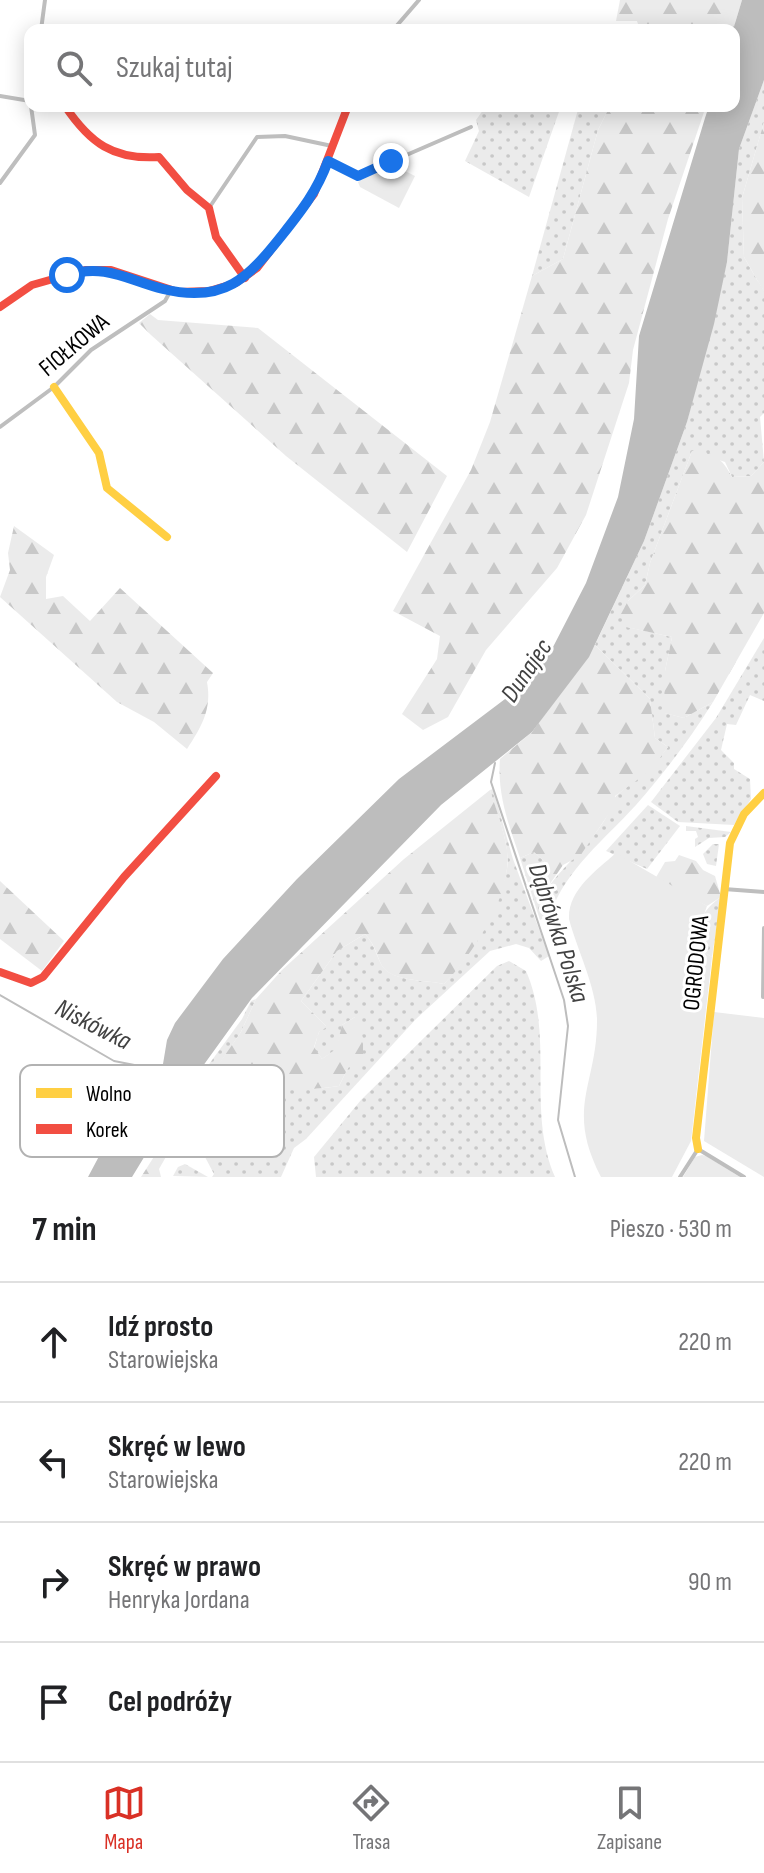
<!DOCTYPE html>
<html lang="pl">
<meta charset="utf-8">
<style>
body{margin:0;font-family:"Sofia Sans Condensed",sans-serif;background:#f2f2f2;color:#202124}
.stop{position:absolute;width:24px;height:24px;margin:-18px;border:6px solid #1a73e8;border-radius:50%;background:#fff}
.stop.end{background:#1a73e8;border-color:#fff;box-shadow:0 2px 8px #0008}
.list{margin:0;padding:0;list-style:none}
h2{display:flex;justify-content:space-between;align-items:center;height:104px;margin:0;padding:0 32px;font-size:34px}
h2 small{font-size:26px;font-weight:400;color:#757577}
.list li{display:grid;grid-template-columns:52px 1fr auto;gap:24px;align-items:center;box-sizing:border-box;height:120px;padding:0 32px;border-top:2px solid #e0e0e0}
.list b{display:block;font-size:30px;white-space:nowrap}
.list p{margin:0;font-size:26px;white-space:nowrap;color:#757577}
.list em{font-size:26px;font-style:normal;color:#757577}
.icon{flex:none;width:44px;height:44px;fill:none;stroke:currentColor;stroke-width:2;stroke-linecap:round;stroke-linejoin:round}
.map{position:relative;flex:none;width:764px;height:1177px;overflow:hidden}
.search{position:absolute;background:#fff;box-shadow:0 4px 20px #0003;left:24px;right:24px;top:24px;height:88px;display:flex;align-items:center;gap:20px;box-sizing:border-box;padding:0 28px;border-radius:16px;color:#757577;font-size:30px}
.sheet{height:584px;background:#fff}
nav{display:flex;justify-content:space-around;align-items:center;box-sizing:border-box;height:112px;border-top:2px solid #e0e0e0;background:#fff;font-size:22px;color:#757577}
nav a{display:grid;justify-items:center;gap:4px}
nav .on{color:#d93025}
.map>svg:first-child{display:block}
.grass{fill:url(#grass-dots)}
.forest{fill:url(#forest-firs)}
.green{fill:#ebebeb}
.water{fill:#bdbdbd}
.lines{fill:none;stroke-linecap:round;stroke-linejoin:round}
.stream{stroke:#bdbdbd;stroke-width:2}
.street{stroke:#bebebe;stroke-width:4}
.slow{stroke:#ffcf43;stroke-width:8}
.jam{stroke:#f24e42;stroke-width:8}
.route{stroke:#1a73e8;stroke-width:10}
.labels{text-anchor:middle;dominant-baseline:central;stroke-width:6;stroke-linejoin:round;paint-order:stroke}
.street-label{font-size:24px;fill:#000;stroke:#fff}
.water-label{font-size:26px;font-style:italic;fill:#424242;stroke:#fff}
.key{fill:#fff;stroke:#b2b2b2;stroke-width:2}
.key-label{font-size:22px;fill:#000}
</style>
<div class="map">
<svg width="764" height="1177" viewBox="0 0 764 1177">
<defs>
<pattern id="grass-dots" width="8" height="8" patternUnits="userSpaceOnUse" patternTransform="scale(2)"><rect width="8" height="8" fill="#ebebeb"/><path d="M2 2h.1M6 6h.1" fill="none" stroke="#c8c8c8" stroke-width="1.8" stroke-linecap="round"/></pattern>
<pattern id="forest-firs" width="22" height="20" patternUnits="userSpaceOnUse" patternTransform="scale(2)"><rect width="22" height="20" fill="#ebebeb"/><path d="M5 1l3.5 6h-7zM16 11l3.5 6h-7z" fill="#c8c8c8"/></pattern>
</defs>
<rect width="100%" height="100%" fill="#fff"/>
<g class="grass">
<path d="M764,80V122L742,198L744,257L764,292V413L760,417L764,462L751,476L732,477L725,462L692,451L650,563L645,585L628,601L627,627L672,637L665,671V713L684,718L713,702C690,739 664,773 636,805C605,839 565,870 550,915L540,920L520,858L534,852L545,862L540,887L544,893C563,865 589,847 607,816C611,809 612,799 618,794C637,779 653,767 668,747L655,738L650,699L595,645L644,541L687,422L727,262L739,149Z"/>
<polygon points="486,106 561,106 529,197 465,161 479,131 476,120"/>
<polygon points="579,106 610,106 598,130 563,259 532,276"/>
<polygon points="764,638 764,701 750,695 736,725 727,724 721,750 734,763 734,769 750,779 751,799 734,825 678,822 651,802 716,718"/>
<path d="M493,789L513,859L549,956L541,961L529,948L516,944L490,951L416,1019L306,1139L294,1148L281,1177H212L214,1174L205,1157L207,1141L190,1137L184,1148L174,1151L161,1144V1130L242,1019L251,1001L256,999L241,1032L209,1079L317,1089L339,1086L348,1068L355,1017L342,1025L337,1049L322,1059L314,1048L319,1032L326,1026L301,1001L337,951L365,934C374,944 375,951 380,962C389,983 425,979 444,984C469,958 501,905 507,869C511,845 496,812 490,790Z"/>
<polygon points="648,805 680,826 647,869 606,851"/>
<polygon points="686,826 731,832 725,837 709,838 695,847 695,839 698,837 696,831 686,831"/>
<polygon points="713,844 719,844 716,866 707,864 703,854"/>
<path d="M721,897L712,957L693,946C696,925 703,909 721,897Z"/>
<path d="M509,961L526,971C555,1037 526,1110 555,1177H316L314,1157L361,1100L497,966Z"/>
<polygon points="185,1164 208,1177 173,1176 178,1167"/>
</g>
<g class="forest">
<polygon points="620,0 742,0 733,30 640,30 637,21 616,21"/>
<polygon points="610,106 706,106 668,219 633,350 629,383 586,515 557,568 486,650 448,717 423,730 402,714 437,659 440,636 393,611 471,470 490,422 532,276 563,259 598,130"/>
<polygon points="764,122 764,292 744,257 742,198"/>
<polygon points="150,314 158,320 258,328 447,476 407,552 286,456 151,335 139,323"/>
<path d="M692,451C713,451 722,458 732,477L751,476L764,462V613L713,702L684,718L664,713L665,671L672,637L626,627L621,614L628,601L645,585L650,563Z"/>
<path d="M14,526L54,555L46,577V599L63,596L90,621L120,588L213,673L207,682C212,709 202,726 187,749L154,722L117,702L0,597L10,570L8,553Z"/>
<path d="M595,645L650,699L655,738L668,747L651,770L615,796L618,813L608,815L580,856L563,865L543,894L540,887L545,862L534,852L520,858C509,825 497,795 500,759L532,732Z"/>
<path d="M490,790C496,809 504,830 507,850C513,894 473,954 444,984C425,979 388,983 380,962C375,950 374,944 365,934L337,951L301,1001L327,1027L319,1032L314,1047L322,1059L336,1049L342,1025L355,1017L363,1038V1060L348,1068L339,1086C303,1092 242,1092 209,1078L241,1032L256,999L282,970L404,859Z"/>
<polygon points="679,855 696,861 703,870 715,876 721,897 707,906 655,879 665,862 675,861"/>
<polygon points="0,881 64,941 42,971 0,939"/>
<polygon points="157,1152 167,1155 159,1169 161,1177 141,1177"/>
</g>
<g class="green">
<polygon points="391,164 415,176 399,208 360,187 358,182"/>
<path d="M616,853L707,906L693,946L712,957L691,1141L672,1177H601C565,1108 597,1085 597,1021C597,988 577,950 569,919C568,890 596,871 616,853Z"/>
<polygon points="714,1012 764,1018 764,1177 704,1141"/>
<polygon points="702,1155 706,1156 740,1177 683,1177 695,1157"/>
</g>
<polygon class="water" points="742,0 764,0 764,80 739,149 727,262 714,324 687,422 644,541 589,657 532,732 441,805 252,998 182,1095 132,1177 88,1177 147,1066 154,1073 163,1064 167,1040 175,1023 223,959 297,879 399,779 513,693 553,647 586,583 618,497 634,419 639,336 705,118 709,106 734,106 733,30"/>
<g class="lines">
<g class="stream">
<polyline points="495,763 491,782 564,1000 568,1026 558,1120 575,1177"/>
<polyline points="0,995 114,1061 160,1070"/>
</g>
<g class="street">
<polyline points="41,30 45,0"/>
<polyline points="393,30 419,0"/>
<polyline points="0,96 30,101"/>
<polyline points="328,161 358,176 471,127"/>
<polyline points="0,183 35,135 31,106"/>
<polyline points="209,208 257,137 285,136 332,146"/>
<polyline points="0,427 54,387 91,350 165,301 171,290"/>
<polyline points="724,889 764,892"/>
<polyline points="763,997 764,928"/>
<polyline points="680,1177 698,1149 744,1177"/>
</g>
<g class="slow">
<polyline points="54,387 99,453 107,488 167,537"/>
<polyline points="698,1149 696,1138 730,843 744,814 764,793"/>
</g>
<g class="jam">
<path d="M65,106C90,143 113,160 159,157L187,190L209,208L216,237L245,278"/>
<polyline points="0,307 32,285 85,270 111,270 178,292 209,291 236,283 257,268 314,194 348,106"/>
<polyline points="0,972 31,983 43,977 124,877 216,776"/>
</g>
</g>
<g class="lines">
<path class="route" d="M67,275C105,263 128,280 163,289C225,304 248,278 283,234C302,210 317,191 328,161L358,176L391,161"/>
</g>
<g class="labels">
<g class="street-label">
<text transform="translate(74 345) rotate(-40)">FIOŁKOWA</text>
<text transform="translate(696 963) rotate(-84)">OGRODOWA</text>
</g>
<g class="water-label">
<text transform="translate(527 671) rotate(-56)">Dunajec</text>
<text transform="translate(558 933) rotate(72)">Dąbrówka Polska</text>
<text transform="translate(93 1025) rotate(27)">Niskówka</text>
</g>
</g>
<rect x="20" y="1065" width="264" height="92" rx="12" class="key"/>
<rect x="36" y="1088" width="36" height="10" fill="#ffcf43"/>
<rect x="36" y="1124" width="36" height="10" fill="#f24e42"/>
<g class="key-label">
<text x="86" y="1101">Wolno</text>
<text x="86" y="1137">Korek</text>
</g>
</svg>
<div class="stop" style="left:67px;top:275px"></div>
<div class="stop end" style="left:391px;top:161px"></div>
<div class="search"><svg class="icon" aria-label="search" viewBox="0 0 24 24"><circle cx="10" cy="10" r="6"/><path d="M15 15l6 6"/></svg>Szukaj tutaj</div>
</div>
<section class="sheet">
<h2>7 min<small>Pieszo · 530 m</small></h2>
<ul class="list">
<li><svg class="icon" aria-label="ahead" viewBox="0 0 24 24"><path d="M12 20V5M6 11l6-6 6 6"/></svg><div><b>Idź prosto</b><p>Starowiejska</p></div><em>220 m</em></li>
<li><svg class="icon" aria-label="left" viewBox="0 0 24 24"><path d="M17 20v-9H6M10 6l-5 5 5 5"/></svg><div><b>Skręć w lewo</b><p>Starowiejska</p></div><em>220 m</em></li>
<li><svg class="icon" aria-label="right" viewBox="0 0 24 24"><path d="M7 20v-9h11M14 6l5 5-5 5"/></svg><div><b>Skręć w prawo</b><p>Henryka Jordana</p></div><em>90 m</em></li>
<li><svg class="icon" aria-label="arrive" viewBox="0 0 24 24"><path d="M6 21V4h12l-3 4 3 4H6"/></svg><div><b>Cel podróży</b></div></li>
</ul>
</section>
<nav>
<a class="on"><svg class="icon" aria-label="map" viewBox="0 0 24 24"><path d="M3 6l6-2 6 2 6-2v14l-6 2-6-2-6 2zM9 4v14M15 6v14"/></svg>Mapa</a>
<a><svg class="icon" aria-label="directions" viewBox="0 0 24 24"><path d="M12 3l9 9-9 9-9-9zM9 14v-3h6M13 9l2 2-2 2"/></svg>Trasa</a>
<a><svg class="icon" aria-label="saved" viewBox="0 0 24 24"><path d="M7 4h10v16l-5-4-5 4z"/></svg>Zapisane</a>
</nav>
